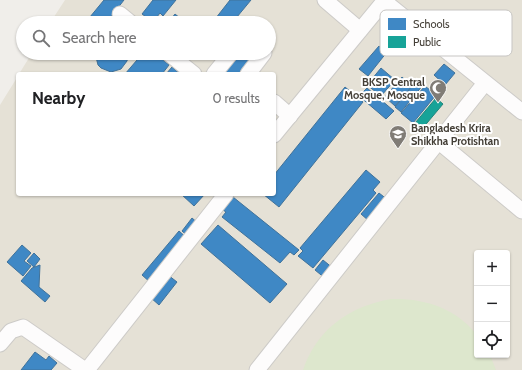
<!DOCTYPE html>
<meta charset="utf-8">
<style>
body{margin:0;font-family:Cabin,sans-serif;background:#f6f6f6;color:#202124}
.controls{position:absolute;right:12px;bottom:12px;display:grid;overflow:hidden;border-radius:4px;box-shadow:0 1px 3px #0004}
.controls button{width:36px;height:36px;display:grid;place-items:center;padding:0;border:0;border-bottom:1px solid #e0e0e0;background:#fff;color:#202124;font:20px sans-serif}
.list{margin:0;padding:0;list-style:none}
h2{display:flex;justify-content:space-between;align-items:center;height:52px;margin:0;padding:0 16px;font-size:17px}
h2 small{font-size:13px;font-weight:400;color:#757577}
.icon{flex:none;width:22px;height:22px;fill:none;stroke:currentColor;stroke-width:2;stroke-linecap:round;stroke-linejoin:round}
.map{position:relative;flex:none;width:522px;height:370px;overflow:hidden}
.search{position:absolute;background:#fff;box-shadow:0 1px 3px #0004;left:16px;top:16px;width:260px;height:44px;display:flex;align-items:center;gap:10px;box-sizing:border-box;padding:0 14px;border-radius:22px;color:#757577;font-size:15px}
.panel{position:absolute;background:#fff;box-shadow:0 1px 3px #0004;left:16px;top:72px;width:260px;height:124px;border-radius:4px}
.map>svg:first-child{display:block}
.education{fill:#e5e1d6;fill-rule:evenodd}
.green{fill:#dde7cd}
.schools{fill:#3f88c5;stroke:#40729a}
.public{fill:#17a398;stroke:#24857b}
.lines{fill:none;stroke-linecap:round;stroke-linejoin:round}
.minor-casing{stroke:#cdcbc8;stroke-width:17}
.minor{stroke:#fdfcfc;stroke-width:15}
.labels{text-anchor:middle;dominant-baseline:central;stroke-width:4;stroke-linejoin:round;paint-order:stroke}
.poi-label{font-size:11px;font-weight:bold;fill:#443f37;stroke:#fff;text-anchor:end}
.key{fill:#fff;stroke:#c7c5c3;stroke-width:1}
.key-label{font-size:11px;fill:#443f37}
</style>
<div class="map">
<svg width="522" height="370" viewBox="0 0 522 370">
<rect width="100%" height="100%" fill="#f0eeea"/>
<path class="education" d="M65,0H522V370H0V105L18,76V194H274V74H19L32,53H269V23H50ZM477,253H507V355H477Z"/>
<path class="green" d="M391,299C424,298 456,308 477,335V355H490L496,370H303C317,329 350,306 391,299Z"/>
<g class="schools">
<polygon points="104,0 124,0 106,23 85,23"/>
<polygon points="153,0 176,0 163,16 160,13 153,22 142,14"/>
<polygon points="230,0 251,0 232,23 212,23"/>
<polygon points="175,14 186,23 168,23"/>
<polygon points="379,46 387,52 368,76 359,69"/>
<polygon points="95,53 128,53 128,56 127,61 121,69 111,72 101,68 98,65"/>
<polygon points="143,53 155,53 169,65 162,74 125,74"/>
<polygon points="237,53 257,54 240,74 220,74"/>
<polygon points="444,64 455,73 445,85 434,75"/>
<polygon points="172,67 180,74 166,74"/>
<polygon points="381,68 395,80 381,96 367,85"/>
<polygon points="402,77 412,86 395,106 385,97"/>
<polygon points="417,80 423,85 401,112 395,107"/>
<polygon points="425,86 436,95 413,123 401,113"/>
<polygon points="345,87 363,102 279,207 263,194 274,194 274,175"/>
<polygon points="367,88 394,111 386,119 359,96"/>
<polygon points="366,170 380,182 373,190 376,193 313,268 298,256 303,251 300,248"/>
<polygon points="379,193 388,200 369,221 361,214"/>
<polygon points="181,194 205,194 194,206"/>
<polygon points="233,197 299,250 294,255 290,252 280,263 222,217 226,212 223,210"/>
<polygon points="192,218 199,224 189,237 182,231"/>
<polygon points="218,225 287,284 270,303 201,244"/>
<polygon points="179,231 188,239 151,283 142,275"/>
<polygon points="22,245 31,253 24,261 31,266 23,276 7,262"/>
<polygon points="34,253 40,259 34,267 27,261"/>
<polygon points="323,260 334,269 326,279 315,270"/>
<polygon points="40,265 39,287 50,296 45,302 21,281 32,268"/>
<polygon points="168,275 177,282 159,305 150,297"/>
<polygon points="35,352 46,360 49,356 57,363 51,370 21,370"/>
</g>
<polygon class="public" points="436,98 443,104 422,129 415,123"/>
<g class="lines">
<defs>
<g id="minor">
<polyline points="325,0 360,30"/>
<polyline points="384,1 522,112"/>
<polyline points="120,14 131,23"/>
<polyline points="168,53 194,74"/>
<polyline points="214,74 231,53"/>
<polyline points="248,74 264,53"/>
<polyline points="274,102 290,116"/>
<polyline points="274,135 385,0"/>
<polyline points="439,142 522,211"/>
<polyline points="0,344 11,331 23,327 85,370"/>
<polyline points="87,370 226,194"/>
<polyline points="257,370 485,83"/>
</g>
</defs>
<use href="#minor" class="minor-casing"/>
<use href="#minor" class="minor"/>
</g>
<defs>
<symbol id="mosque-pin" viewBox="-11 -11 22 30"><path d="M0 17L-7.5 6A9.5 9.5 0 1 1 7.5 6Z" fill="#807c76" stroke="#fff"/><path d="M3.5-4.9A6 6 0 1 0 3.5 4.9A5 5 0 1 1 3.5-4.9Z" fill="#fff"/></symbol>
<symbol id="university-pin" viewBox="-11 -11 22 30"><path d="M0 17L-7.5 6A9.5 9.5 0 1 1 7.5 6Z" fill="#807c76" stroke="#fff"/><path d="M0-5L7-2L0 1L-7-2ZM-4 1L0 2.5L4 1V4Q0 6-4 4Z" fill="#fff"/></symbol>
</defs>
<g fill-rule="evenodd">
<use href="#mosque-pin" x="428" y="78" width="20" height="27"/>
<use href="#university-pin" x="388" y="124" width="20" height="27"/>
</g>
<g class="labels">
<g class="poi-label">
<text x="425" y="82">BKSP Central<tspan x="425" dy="13">Mosque, Mosque</tspan></text>
<text x="411" y="128" text-anchor="start">Bangladesh Krira<tspan x="411" dy="13">Shikkha Protishtan</tspan></text>
</g>
</g>
<rect x="380" y="10" width="132" height="46" rx="6" class="key"/>
<rect x="388" y="18" width="18" height="12" fill="#3f88c5"/>
<rect x="388" y="36" width="18" height="12" fill="#17a398"/>
<g class="key-label">
<text x="413" y="28">Schools</text>
<text x="413" y="46">Public</text>
</g>
</svg>
<div class="controls">
<button>+</button>
<button>−</button>
<button><svg class="icon" aria-label="locate" viewBox="0 0 24 24"><circle cx="12" cy="12" r="6"/><path d="M12 2v4M12 18v4M2 12h4M18 12h4"/></svg></button>
</div>
<div class="search"><svg class="icon" aria-label="search" viewBox="0 0 24 24"><circle cx="10" cy="10" r="6"/><path d="M15 15l6 6"/></svg>Search here</div>
<section class="panel">
<h2>Nearby<small>0 results</small></h2>
<ul class="list">
</ul>
</section>
</div>
